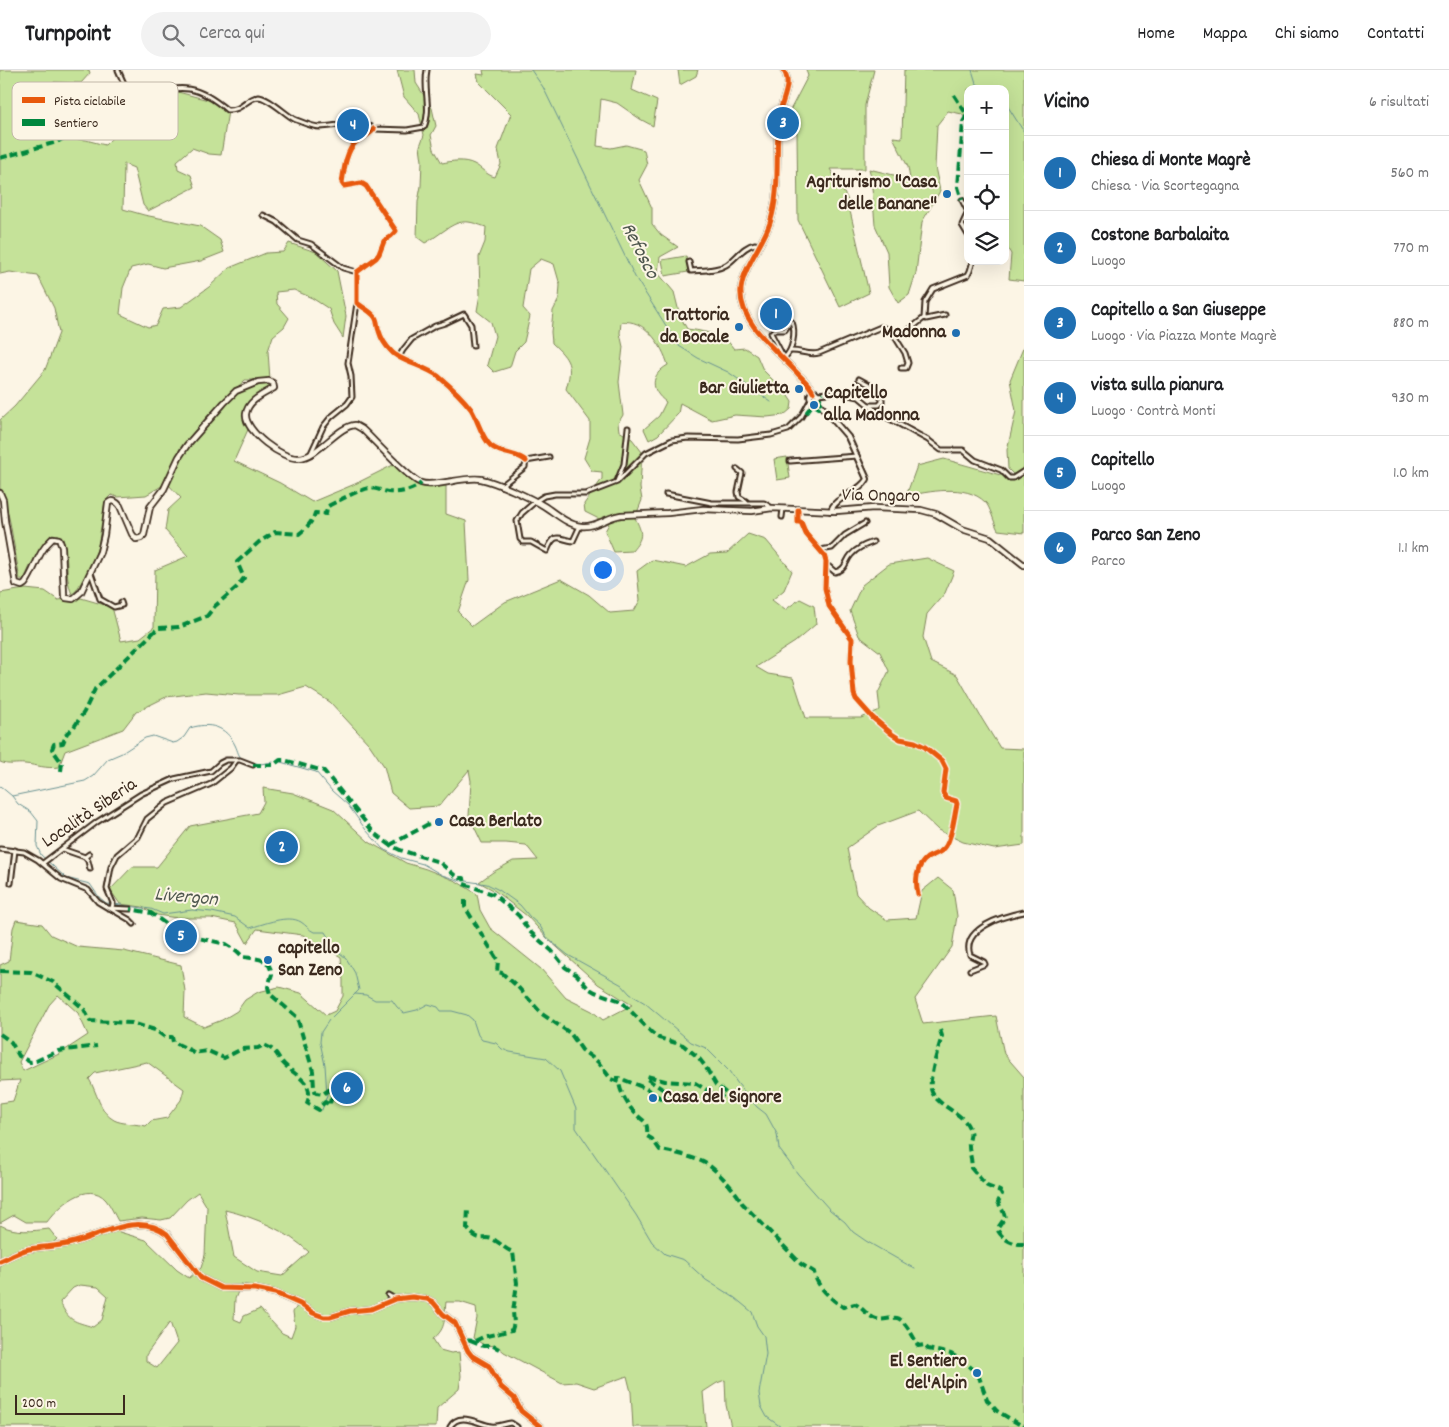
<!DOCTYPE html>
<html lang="it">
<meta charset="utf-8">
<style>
body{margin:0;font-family:Dekko,sans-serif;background:#f2f2f2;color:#202124}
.controls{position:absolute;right:15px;top:15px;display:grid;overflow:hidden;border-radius:10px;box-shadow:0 5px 20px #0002}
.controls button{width:45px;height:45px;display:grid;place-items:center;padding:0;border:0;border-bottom:1px solid #e0e0e0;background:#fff;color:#202124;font:25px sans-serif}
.scale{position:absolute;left:15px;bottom:12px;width:110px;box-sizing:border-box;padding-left:5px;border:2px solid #3b2a1e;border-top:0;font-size:14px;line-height:18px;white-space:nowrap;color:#3b2a1e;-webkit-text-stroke:4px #fcf5e5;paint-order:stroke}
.you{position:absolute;left:602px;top:499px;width:18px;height:18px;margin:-12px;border:4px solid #fff;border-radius:50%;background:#1a73e8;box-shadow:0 0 0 8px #1a73e833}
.badge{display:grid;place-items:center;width:32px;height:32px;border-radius:50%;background:#1f6fb2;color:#fff;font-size:16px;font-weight:700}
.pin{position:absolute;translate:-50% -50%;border:2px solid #fff;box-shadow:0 1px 5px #0006}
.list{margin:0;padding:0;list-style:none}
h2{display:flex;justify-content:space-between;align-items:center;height:65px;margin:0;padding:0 20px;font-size:21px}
h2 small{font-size:16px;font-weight:400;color:#757577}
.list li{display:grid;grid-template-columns:32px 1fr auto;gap:15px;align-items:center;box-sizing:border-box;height:75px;padding:0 20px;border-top:1px solid #e0e0e0}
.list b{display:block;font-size:19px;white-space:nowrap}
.list p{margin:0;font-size:16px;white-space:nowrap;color:#757577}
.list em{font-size:16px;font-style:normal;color:#757577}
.icon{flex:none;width:28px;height:28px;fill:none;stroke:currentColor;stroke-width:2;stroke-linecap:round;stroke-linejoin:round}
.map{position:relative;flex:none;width:1024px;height:1357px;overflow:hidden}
header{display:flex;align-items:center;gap:30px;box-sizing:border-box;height:70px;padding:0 25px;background:#fff;border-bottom:1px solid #e0e0e0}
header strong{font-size:24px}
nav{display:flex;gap:28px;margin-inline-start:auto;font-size:18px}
.search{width:350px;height:45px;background:#f2f2f2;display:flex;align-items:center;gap:12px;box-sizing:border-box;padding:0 18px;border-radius:28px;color:#757577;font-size:19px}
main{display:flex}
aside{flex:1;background:#fff}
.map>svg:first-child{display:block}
.green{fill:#c5e299;stroke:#80865c;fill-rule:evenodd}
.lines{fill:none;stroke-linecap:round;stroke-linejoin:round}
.stream{stroke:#699292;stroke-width:1}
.minor-casing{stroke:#3b2a1e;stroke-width:7}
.tertiary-casing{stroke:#3b2a1e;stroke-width:8}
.secondary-casing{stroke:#3b2a1e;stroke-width:8}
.minor{stroke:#fcf5e5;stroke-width:3}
.tertiary{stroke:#fcf5e5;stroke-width:4}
.secondary{stroke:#fcf5e5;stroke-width:4.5}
.quiet{stroke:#00873e;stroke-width:4;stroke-dasharray:8 4;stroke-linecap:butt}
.cycleway-casing{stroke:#fcf5e5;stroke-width:8}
.cycleway{stroke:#e8590c;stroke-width:5}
.poi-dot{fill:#1f6fb2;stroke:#fcf5e5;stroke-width:2}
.labels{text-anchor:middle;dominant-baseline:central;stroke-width:4;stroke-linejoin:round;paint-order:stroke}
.poi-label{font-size:19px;font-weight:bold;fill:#3b2a1e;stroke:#fcf5e5;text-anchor:end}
.street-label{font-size:19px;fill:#3b2a1e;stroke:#fcf5e5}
.water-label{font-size:20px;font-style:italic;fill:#4e564e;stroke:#fcf5e5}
.key{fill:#fcf5e5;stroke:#c2b8a9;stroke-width:1}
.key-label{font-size:14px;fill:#3b2a1e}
</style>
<header>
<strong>Turnpoint</strong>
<div class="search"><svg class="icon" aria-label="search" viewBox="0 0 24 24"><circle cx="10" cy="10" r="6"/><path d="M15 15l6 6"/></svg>Cerca qui</div>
<nav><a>Home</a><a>Mappa</a><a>Chi siamo</a><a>Contatti</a></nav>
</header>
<main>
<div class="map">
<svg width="1024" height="1357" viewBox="0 0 1024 1357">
<rect width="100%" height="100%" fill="#fcf5e5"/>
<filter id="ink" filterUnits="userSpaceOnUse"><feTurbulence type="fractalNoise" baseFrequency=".02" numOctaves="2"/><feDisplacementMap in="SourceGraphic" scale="10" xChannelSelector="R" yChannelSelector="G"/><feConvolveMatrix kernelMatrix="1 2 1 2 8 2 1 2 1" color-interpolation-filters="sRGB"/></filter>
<g filter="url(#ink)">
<g class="green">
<path d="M0,0H89L90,3L81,13L54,12L40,66L86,70L105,75L154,26L174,21L216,32L228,41L221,85L209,84L192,78L177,91L178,99L191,105L195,117L148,141L143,135L134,98L124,94L123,139L144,145L200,156L220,170L224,182L201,191L163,198L148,194L131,198L123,218L120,244L148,257L156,255L163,239L181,237L209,217L229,198L266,183L283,182L289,173L316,182L337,201L346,246L343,268L334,254L329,239L312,228L294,220L276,222L277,234L289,248L284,257L273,266L268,281L270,310H245L209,344L180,378L170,404L179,387L236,321L258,312L269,313L271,316V320C257,328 242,336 250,355L234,391L280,413L312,432L355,414L399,392C418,410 419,414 446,409V444L466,451L469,510L458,542L472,556L505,532L561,509L589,525L610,543L634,541L640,530L637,501L652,490L686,497L710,484L727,483L748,464L766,470L792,501L784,520L772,530L785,540L800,529L814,536L816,554L795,572L756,597L768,604L793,608L806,648H861L880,640L878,623L889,601L880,582L859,566L850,541L862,515L889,494L927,488L954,501L945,523L927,544L923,567L931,592L957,605L982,649L1000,678L1024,679V775L994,779L963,772L938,760L918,741L878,756L847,778L856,824L869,838L887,850L916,848L922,821L938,808L953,820L957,846L952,877L915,929L923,954L996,946L1004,984L1024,1007V1357H731L726,1335L725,1310L717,1313L703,1322L706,1357H633L631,1322L627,1306L594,1318L576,1312L562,1313L504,1282L497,1276L484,1275L473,1268L477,1248L476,1237L460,1232H446C444,1248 447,1258 433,1269L440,1280L451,1283L459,1282L461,1306L459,1319L437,1338L436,1357H0V1193L25,1183L76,1174L116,1161L146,1170L177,1200L189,1208L201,1198L205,1185L207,1137L198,1122L187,1130L170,1148L161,1150L142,1148L118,1151C114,1144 111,1136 106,1130C88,1109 58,1137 47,1152H26L14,1145L0,1153V1033L13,1031L20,1010L0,1011V895L9,891L13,858L16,850L42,854L51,865L78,877L124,881L181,895L185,921L184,947L204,957L222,950L237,941L245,930L258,922L279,917L301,923L326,945L335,941L343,926V910L341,887L303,865L257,859L247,873L236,853L211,848H177L157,845L142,837L120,834L110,820L132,797H157L190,756L258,743L264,732L263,718L293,723L333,739L369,772L406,793L426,799L456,811L477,824L480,840L490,858L541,899L566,928L592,941L603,950L632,935L598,914L548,869L527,846L495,821L479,812L493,802L513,791L538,790L526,775L506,773H482L469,746L471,711L469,700L439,736L409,738L391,723L384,696L369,674L330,632L306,617L278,625H239L206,622L166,627L136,642L123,659L65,681L59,697C46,699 37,695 25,694C16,693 9,696 0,692V523L25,519L45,521L58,530L81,528L112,537L121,571L140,568L154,557L155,500L188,486L165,460L168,440L181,428L167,413L146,425L118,427L111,425L105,431L98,476L92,494L76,521L72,524C63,505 72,483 58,465L52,464C39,479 31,492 24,510H20L10,452L5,431L0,420V350L15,336L45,300L59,263L54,238L38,206L10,202L0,204ZM58,925L78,943L88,965L59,984L23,1001L19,992L49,935ZM147,992L184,1019L181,1030L167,1048L151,1051L146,1056C138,1054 121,1054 114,1050C100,1043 97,1022 89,1009L95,1003ZM225,1140C255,1147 287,1161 309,1182L282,1206L257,1202L234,1187ZM241,1214L270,1219L300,1232L293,1242L295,1256L291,1267L282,1263L260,1239L244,1246L241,1252L234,1249L235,1229ZM80,1215L98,1217L108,1226L102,1250L93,1257C74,1251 69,1252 60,1232L73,1218ZM170,1252L177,1273L157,1298L146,1291V1285Z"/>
<path d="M397,0H415L416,13L432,38L436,56L431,65L434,79L442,93C452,91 464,89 474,94C482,98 486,105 495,107L501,94L498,79L511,44L479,12L477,4L484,5L483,0H636L632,20L657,31L653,56L640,49L617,33L601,29L597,76L611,78L626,75L644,80L647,95L639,110L652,138V154L661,165L678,177L660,187L658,203L674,222L680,246L687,259C700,260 710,264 723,265L734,279L745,278L757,286L763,300L786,323L792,332L791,339L784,345L767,347L735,345L712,350L680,333L678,344L658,365L649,370L644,359L659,346L666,332C650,320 650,305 668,295C662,275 645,248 621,252L620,263L623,277L619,312L623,345L618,353L619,361L632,369L642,382L640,418L642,430L635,448C643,463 643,468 632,481L614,482L605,461L609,454L585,442L584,434L602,409V402L592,401L584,388L590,368V351L566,319C573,295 570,290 552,273L551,262L553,241L559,229L560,215L554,194L541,189L529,199L523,238L530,246L524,272L515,281L510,297L494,302L487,295L495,266L491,252L477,241L480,224L479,187L485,172L486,157C479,155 471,151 463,152C452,152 436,168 425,173L417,167L418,132L421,116L422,91L420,76L424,65L419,44L404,27Z"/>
<polygon points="678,0 698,0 696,6 680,15"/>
<polygon points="806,0 874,0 865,35 865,99 830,99 847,128 869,223 840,237 798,150 797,63 786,48 808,6"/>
<polygon points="904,0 1024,0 1024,211 1009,209 1011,184 1005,174 1005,19 968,19 968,53 962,44 948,41 937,55 935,97 940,121 922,152 916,203 909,225 898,233 889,217 887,182 875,155 871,106 869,99 910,109 908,97 893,67 902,68"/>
<polygon points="686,186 688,202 665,206 662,190"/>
<path d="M1024,276V463L998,460C994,453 990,436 985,432C966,413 928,422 906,426L917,396L944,389L1011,408L1013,404L1008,399L1007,380L1016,341L1010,310Z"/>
<polygon points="787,387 790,408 777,410 774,389"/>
<path d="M0,1155C15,1163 33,1161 49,1159L57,1169L47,1178L25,1180L0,1189Z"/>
</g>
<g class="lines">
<g class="stream">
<polyline points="531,0 543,17 635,207 679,276 698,288 728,302 771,332"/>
<polyline points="972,0 976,13 985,19"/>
<polyline points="1005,32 1024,62"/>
<polyline points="247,691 260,694 273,692"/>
<polyline points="277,691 316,702 332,721 348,735 366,760 383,779 401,788 423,794 442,805 461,811"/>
<path d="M0,716L12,726L85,711L93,706L108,689L122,683L145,668L153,666L173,673L177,672L184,667L190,658C209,652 226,656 235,675C238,681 238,686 243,690"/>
<path d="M12,726L18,734L31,742L38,751L37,776L41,785L66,808L90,814L99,827L106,833L151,839L163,844L192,840L212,842L235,847L250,858C264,854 288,844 301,852C306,855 309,860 314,862H325L335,879L346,888L355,903L359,920L329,950L321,962L320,972L325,995L327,1025L322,1040"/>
<polyline points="466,811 487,814 499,820 520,835 530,847 540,856 548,869 568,885 622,915 630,924 645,933 691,972 706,978 729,1001 738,1014 757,1037 766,1044 777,1064 779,1079 798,1104 830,1140 845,1152 853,1162 866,1171 915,1199"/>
<polyline points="355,924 366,925 375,930 392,930 397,937 404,943 417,940 428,934 438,937 441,941 452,941 467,945 473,950 478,965 482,970 496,973 502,979 510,982 546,988 560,1001 576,1039 576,1058 636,1145 652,1172 665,1184 684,1190 706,1210 735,1228 752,1242 757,1256 764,1266 766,1284 759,1323 761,1336 767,1347 781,1357"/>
</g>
<defs>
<g id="minor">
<path d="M118,0L126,18L125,30L128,33C134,30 140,29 147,26C181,13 199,16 227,40C243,41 246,28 258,27C268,27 285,44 294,49C302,52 312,57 320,57C337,57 358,48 374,59L407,60L424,57C432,39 423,19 427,0"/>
<path d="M374,59C369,66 363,66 357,71C346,80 344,99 342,113L344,116L361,113L366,116L396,161L391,166L384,171L379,184L376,188L357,202V233C362,237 371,241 375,247C378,251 377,257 379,261C381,268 386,276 391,281C399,291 425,296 438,306C450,316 462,327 471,339C478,350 481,367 491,376C502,385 518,383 526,391"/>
<polyline points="962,130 968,142 962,155 968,165"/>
<polyline points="263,145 277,152 298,170 311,174 343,198 357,202"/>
<path d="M689,192L691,201C702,200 716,201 726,195C736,189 743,176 755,174L759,176"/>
<polyline points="924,248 926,249 945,245"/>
<path d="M790,252H792C796,262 793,281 784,288L771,263L774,260H785Z"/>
<polyline points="890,259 905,283 908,293 906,298 901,298"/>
<path d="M790,281C800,280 809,286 819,283L881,257L904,264L924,248L925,232L933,219L968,205L970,201L973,191"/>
<polyline points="399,287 403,280 412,269 435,256 445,253 464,244 471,255 473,276"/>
<polyline points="859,309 870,315 882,329 882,332 879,335 869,335"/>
<polyline points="818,324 836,322 859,327 877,342 928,370 941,380 963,380 975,390 1001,400 1009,408 1013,408 1024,401"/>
<polyline points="311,383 323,357 331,347 347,334 352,327 351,306 348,293 357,233"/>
<polyline points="790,391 857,386"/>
<polyline points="737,399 742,403 738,422 739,427 746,431"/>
<polyline points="617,411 624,394 628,358"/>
<polyline points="501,416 525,397 526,391 549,387"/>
<polyline points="666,424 712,433 764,433 772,438"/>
<path d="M798,440V452H801L806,464L824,485L826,492L825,518L829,536L852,569L851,591L854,624L856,629L873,648L892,664L900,669L915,672L925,677L942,691L946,699L943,723L946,728L956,731L957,734C954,747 953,764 946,776C942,783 934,784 927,788C916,796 915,812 918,824"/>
<polyline points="782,447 783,439"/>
<path d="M580,456L573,471C559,469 555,461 547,481L531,472H523L520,469L517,451L522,443L536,431L544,426L555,424H586L617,412L646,383L672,370L688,368L738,369L771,365L788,360L801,347L811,329"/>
<polyline points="820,480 832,478 845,465 865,453"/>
<path d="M828,496L835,502C846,500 845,492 851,485C857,478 865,475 873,472"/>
<polyline points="91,503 100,529 114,537 122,535 121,532"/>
<polyline points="0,779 24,782 38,790 61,809 88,820 98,832 108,838 130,839"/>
<polyline points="62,779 85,787 89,784"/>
<polyline points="85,787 88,791 90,799"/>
<polyline points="43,793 97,752 141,724 174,709 211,701 220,693 226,690 240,690 253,695"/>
<polyline points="11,813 15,780"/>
<polyline points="112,838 113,833 107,819 111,797 117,785 138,767 147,749 167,733 211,714 231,698 236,691"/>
<polyline points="111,839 130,850 134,854"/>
<path d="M970,900L985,894L984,892L970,885C961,858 1004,846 1024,842"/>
<polyline points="388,1225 395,1229"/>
<path d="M450,1357C459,1341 478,1354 491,1356C498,1357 504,1354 511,1353L517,1357"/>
</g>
<g id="tertiary">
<path d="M783,0C794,13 780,33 779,47C775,82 781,119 770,153C763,174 743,198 741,219C738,253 779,282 799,305C804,310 810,315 813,322"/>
<circle cx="814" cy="326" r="4"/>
<path d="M816,330L848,367L867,409C859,424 835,426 831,441"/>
<path d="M0,1191C9,1187 19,1181 29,1179C44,1176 59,1177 75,1172C103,1164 139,1142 167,1164L201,1208L221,1218L255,1219L275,1223L300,1234L313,1243L324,1247H330L350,1241L371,1239L395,1229L412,1227L427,1229L433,1232L443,1244L455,1253L468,1281L472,1286L489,1296L501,1317L514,1328L521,1341L541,1357"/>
</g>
<path id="secondary" d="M0,423L3,430L5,451L16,514L22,516L25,514C36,499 37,482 53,468L59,469L62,477L64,525L66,528L73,529L81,522L100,482L104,465L108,433C113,429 117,432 120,436L132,464L136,469L141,468L144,465L150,437L164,419L179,387L187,375L224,333L236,321L258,312L269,311L273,313L274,318C264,324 248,330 246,344C244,361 283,390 299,388C318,387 338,356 355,355L362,359C374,370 409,409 421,413C434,418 463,406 481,409C496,412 531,428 544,436C555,443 568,455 581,456C595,458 607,447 621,445L668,443L703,439L752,441L772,438L836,441L874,438L921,440L936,444L962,459L990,468L1024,495"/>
</defs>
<use href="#minor" class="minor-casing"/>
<use href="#tertiary" class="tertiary-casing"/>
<use href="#secondary" class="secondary-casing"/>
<use href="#minor" class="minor"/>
<use href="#tertiary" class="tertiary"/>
<use href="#secondary" class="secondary"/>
<g class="quiet">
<polyline points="954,25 967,45 963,52 958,117 962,130"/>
<polyline points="0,88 57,72 101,46 128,33"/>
<polyline points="806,343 813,334 819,338 822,335 819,330 823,323"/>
<polyline points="253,695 274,695 280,690 284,690 324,701 375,764 390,775 400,780 439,792 458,808 464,808 465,816"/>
<path d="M61,701L62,693L52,679L54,674L63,673L67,663L74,657L84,642L95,619L158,558L179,557L207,546L215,536L237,517L244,508L237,492L259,472L275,462L299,464C307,457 312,453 315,443L326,444L327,437L330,435C342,429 353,423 365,419C373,416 381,421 388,422C399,423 413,421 421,413"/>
<polyline points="390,775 432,752"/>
<polyline points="464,814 493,824 510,838 519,846 529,861 552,881 565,897 577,905 588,918 595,922 621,931 652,963 659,968 683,975 698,987 705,996 716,1015 726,1023 722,1026 715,1025 695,1013 665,1011 647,1006 647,1009 670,1024 688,1028 686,1031 662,1029 645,1018 619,1008 615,1008"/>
<path d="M465,830V837L498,891L497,902L502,903L517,916L542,944L570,963L582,980L598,992L611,1009L619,1012C620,1023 629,1038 638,1046C641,1049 644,1050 646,1054C648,1058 647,1062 647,1066L652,1069L660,1080C670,1081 696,1088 705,1093C714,1097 738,1123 742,1133L801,1194L814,1202C816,1216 831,1229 843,1237L855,1234C862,1237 866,1245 874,1248C882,1252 889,1247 897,1248C904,1249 915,1269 918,1276L924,1275L928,1279L951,1284L965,1292L978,1304L987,1330L997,1341L1024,1357"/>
<path d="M0,901L31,902L53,912L84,939L90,951L132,953L155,960L165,967H172L173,972L192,981L193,983L208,981L224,988L242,979L258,978L264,975C279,981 276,987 286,996C298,1007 315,1014 307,1033L319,1040L321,1036L325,1032L330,1035C329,1021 349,1019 358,1006L356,1005L344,1009L342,1012L337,1014L323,1024L316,1023L314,1018L313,1001L297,947L270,924L268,917L272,904C269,887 257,889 243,887L237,881L226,874L179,864L151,843L130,839"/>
<path d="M940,960L942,966C938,980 929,1006 931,1019C935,1037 966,1042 970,1061C972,1066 968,1070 969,1076C969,1084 973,1090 971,1098L987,1116L1000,1121L1002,1124L998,1132C1005,1147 1009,1143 997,1159C1002,1169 1013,1175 1024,1174"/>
<polyline points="0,964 11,972 19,986 30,992 36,991 58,981 97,976"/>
<path d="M463,1270L475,1271L483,1267L512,1260L514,1253L513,1242L517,1213L513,1182C503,1178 503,1175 496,1171C484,1163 481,1176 467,1158L468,1139"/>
<polyline points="470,1271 483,1276 493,1276 499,1279"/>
</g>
<defs>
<g id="cycleway">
<path d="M783,0C794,13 780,33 779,47C775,82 781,119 770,153C763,174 743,198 741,219C738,253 779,282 799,305C804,310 810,315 813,322"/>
<path d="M374,59C369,66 363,66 357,71C346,80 344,99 342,113L344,116L361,113L366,116L396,161L391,166L384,171L379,184L376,188L357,202V233C362,237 371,241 375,247C378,251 377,257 379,261C381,268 386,276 391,281C399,291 425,296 438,306C450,316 462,327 471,339C478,350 481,367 491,376C502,385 518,383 526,391"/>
<path d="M798,440V452H801L806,464L824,485L826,492L825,518L829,536L852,569L851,591L854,624L856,629L873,648L892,664L900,669L915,672L925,677L942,691L946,699L943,723L946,728L956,731L957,734C954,747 953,764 946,776C942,783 934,784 927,788C916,796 915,812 918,824"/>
<path d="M0,1191C9,1187 19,1181 29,1179C44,1176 59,1177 75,1172C103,1164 139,1142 167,1164L201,1208L221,1218L255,1219L275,1223L300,1234L313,1243L324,1247H330L350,1241L371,1239L395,1229L412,1227L427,1229L433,1232L443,1244L455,1253L468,1281L472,1286L489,1296L501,1317L514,1328L521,1341L541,1357"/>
</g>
</defs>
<use href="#cycleway" class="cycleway-casing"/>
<use href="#cycleway" class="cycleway"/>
</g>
</g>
<g class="poi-dot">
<circle cx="947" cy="124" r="5"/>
<circle cx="739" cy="257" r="5"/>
<circle cx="956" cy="263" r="5"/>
<circle cx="799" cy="319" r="5"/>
<circle cx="814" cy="335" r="5"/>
<circle cx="439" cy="752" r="5"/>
<circle cx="268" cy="890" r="5"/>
<circle cx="653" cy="1028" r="5"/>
<circle cx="977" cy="1303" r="5"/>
</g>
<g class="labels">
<g class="poi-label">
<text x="937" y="113">Agriturismo "Casa<tspan x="937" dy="22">delle Banane"</tspan></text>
<text x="729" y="246">Trattoria<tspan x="729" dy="22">da Bocale</tspan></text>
<text x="946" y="263">Madonna</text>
<text x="789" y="319">Bar Giulietta</text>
<text x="824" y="324" text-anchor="start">Capitello<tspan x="824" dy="22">alla Madonna</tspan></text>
<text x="449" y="752" text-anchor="start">Casa Berlato</text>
<text x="278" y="879" text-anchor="start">capitello<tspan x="278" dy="22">San Zeno</tspan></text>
<text x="663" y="1028" text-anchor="start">Casa del Signore</text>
<text x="967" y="1292">El Sentiero<tspan x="967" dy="22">del'Alpin</tspan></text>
</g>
<g class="street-label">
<text transform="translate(881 427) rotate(1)">Via Ongaro</text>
<text transform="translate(90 744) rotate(-34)">Località Siberia</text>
</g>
<g class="water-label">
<text transform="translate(639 181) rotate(63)">Refosco</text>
<text transform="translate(186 828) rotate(5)">Livergon</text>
</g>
</g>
<rect x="12" y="12" width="166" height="58" rx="8" class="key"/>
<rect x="22" y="27" width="23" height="6" fill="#e8590c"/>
<rect x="22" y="49" width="23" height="7" fill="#00873e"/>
<g class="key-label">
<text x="54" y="35">Pista ciclabile</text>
<text x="54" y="57">Sentiero</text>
</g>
</svg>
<div class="controls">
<button>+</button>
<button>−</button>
<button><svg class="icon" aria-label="locate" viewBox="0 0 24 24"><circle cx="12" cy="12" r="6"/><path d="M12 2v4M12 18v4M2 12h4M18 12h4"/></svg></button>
<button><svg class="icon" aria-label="layers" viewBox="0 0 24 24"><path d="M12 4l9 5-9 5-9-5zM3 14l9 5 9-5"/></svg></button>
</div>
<div class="scale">200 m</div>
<div class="you"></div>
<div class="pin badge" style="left:776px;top:244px">1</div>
<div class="pin badge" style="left:282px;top:777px">2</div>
<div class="pin badge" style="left:783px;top:53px">3</div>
<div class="pin badge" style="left:353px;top:55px">4</div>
<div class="pin badge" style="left:181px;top:866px">5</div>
<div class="pin badge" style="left:347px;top:1018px">6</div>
</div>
<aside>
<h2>Vicino<small>6 risultati</small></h2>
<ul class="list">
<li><span class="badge">1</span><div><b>Chiesa di Monte Magrè</b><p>Chiesa · Via Scortegagna</p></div><em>560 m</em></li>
<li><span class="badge">2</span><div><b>Costone Barbalaita</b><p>Luogo</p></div><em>770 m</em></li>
<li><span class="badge">3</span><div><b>Capitello a San Giuseppe</b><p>Luogo · Via Piazza Monte Magrè</p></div><em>880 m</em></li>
<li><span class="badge">4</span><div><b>vista sulla pianura</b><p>Luogo · Contrà Monti</p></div><em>930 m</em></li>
<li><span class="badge">5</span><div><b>Capitello</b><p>Luogo</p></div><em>1.0 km</em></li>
<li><span class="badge">6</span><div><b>Parco San Zeno</b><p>Parco</p></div><em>1.1 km</em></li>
</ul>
</aside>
</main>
